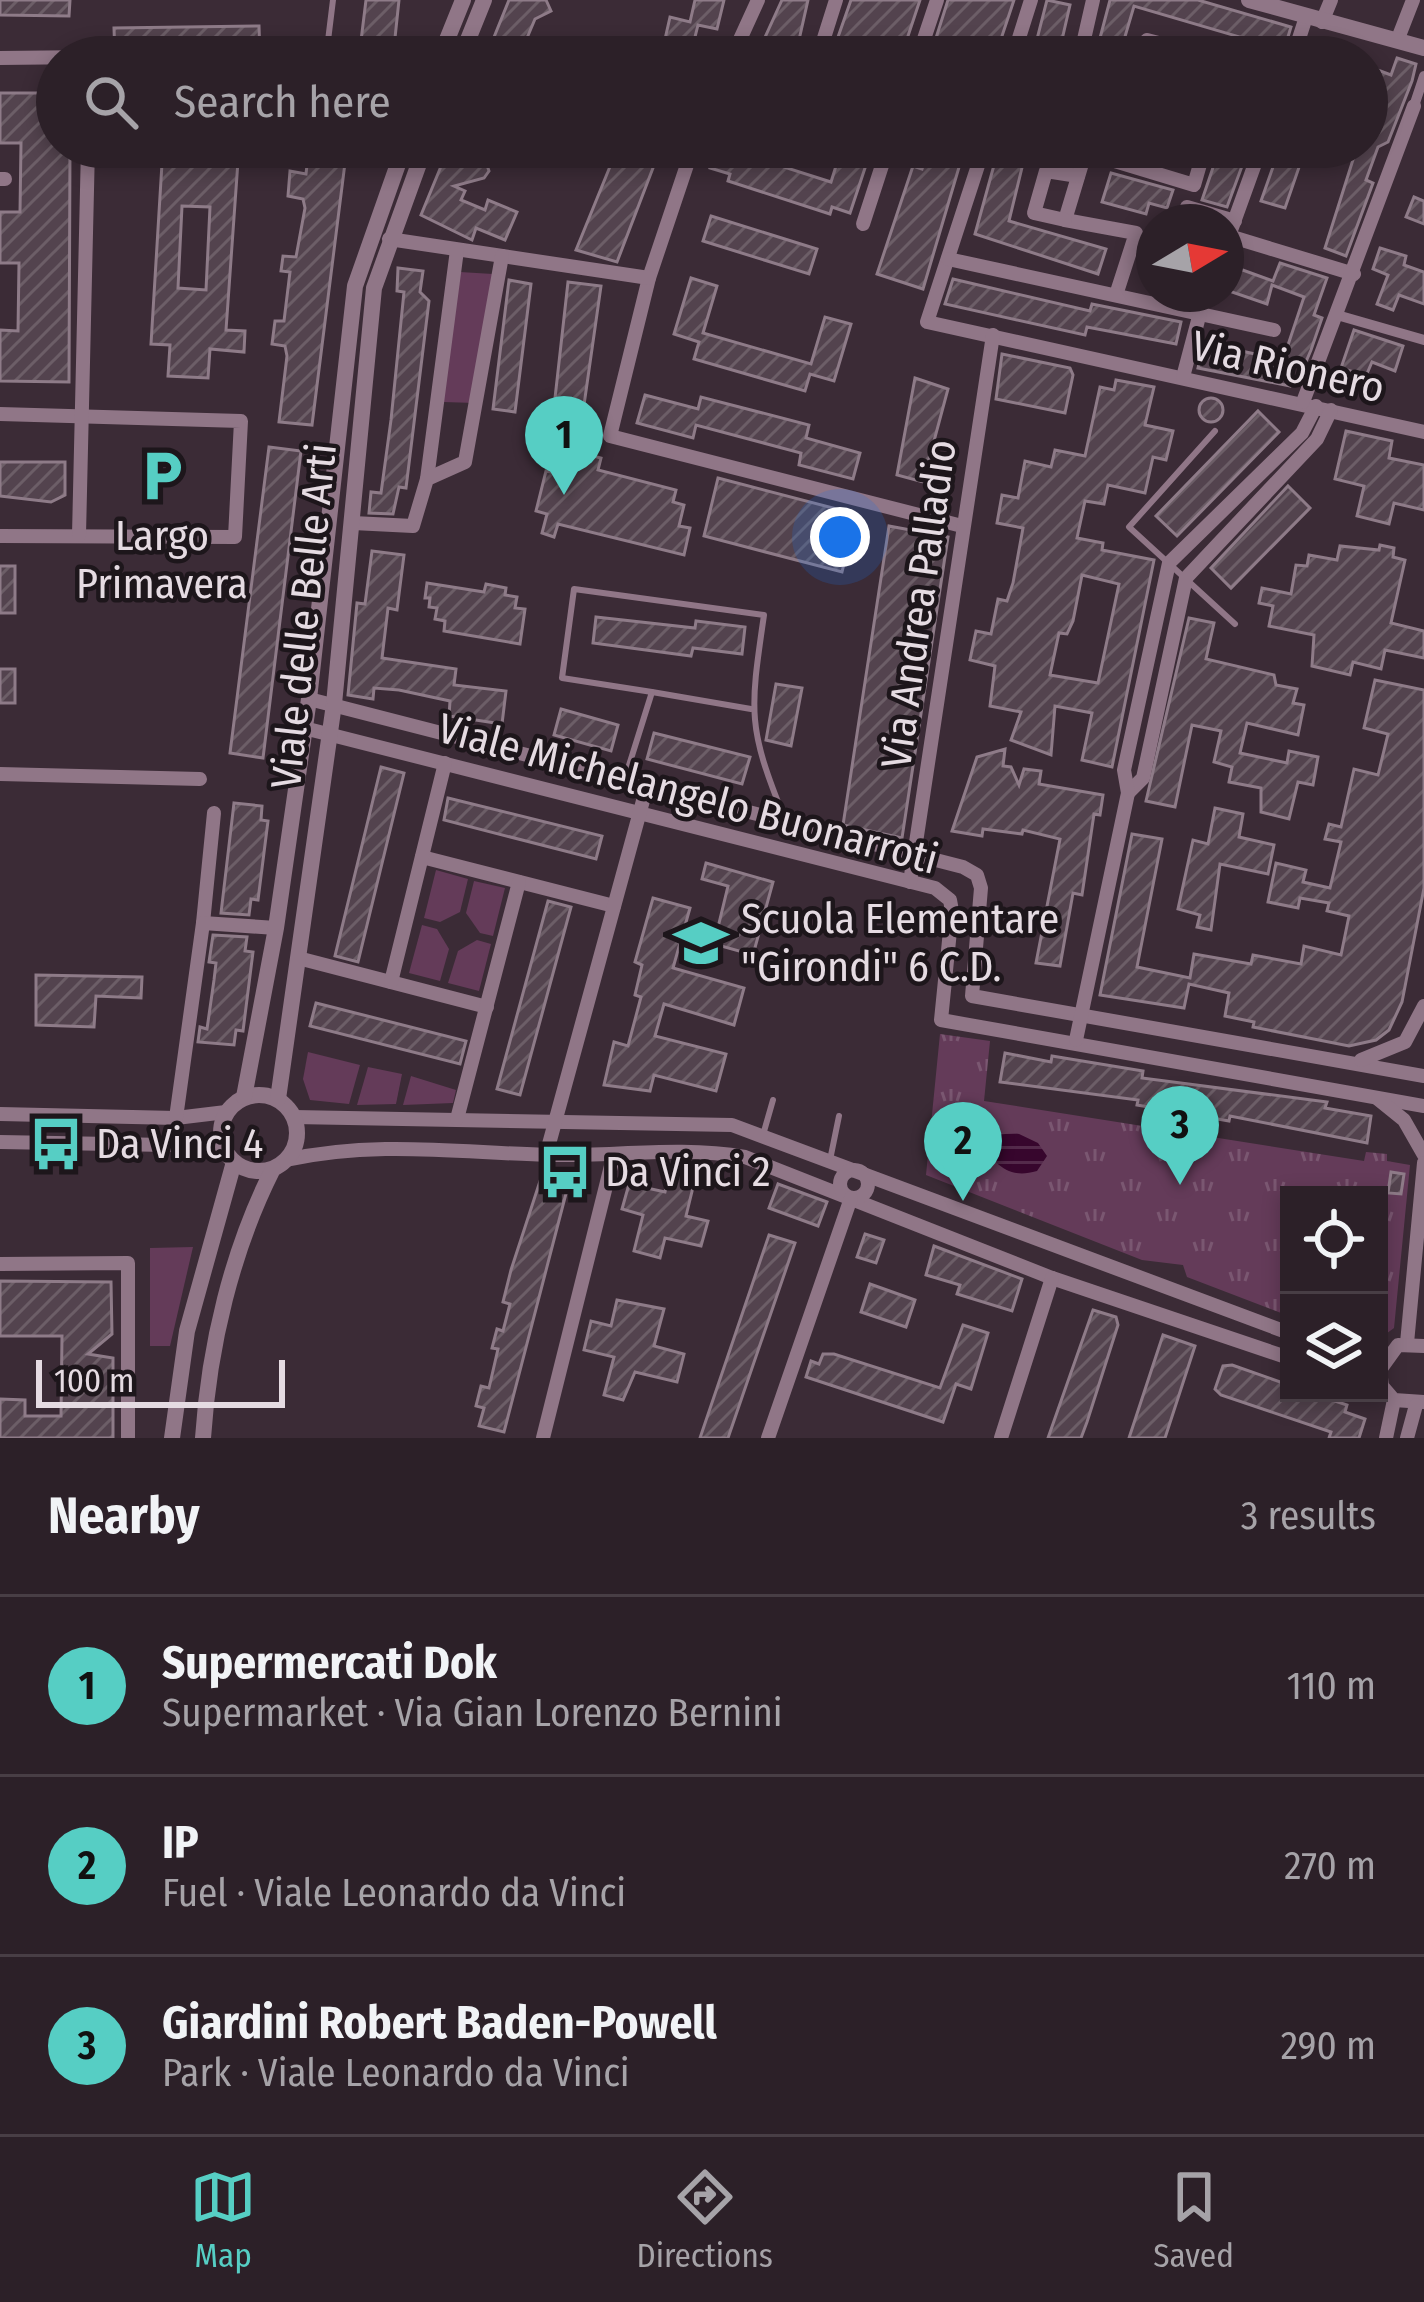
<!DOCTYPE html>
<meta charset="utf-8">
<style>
body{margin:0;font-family:"Fira Sans Condensed",sans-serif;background:#342830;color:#f1f3f6}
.controls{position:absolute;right:36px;bottom:36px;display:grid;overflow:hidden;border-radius:0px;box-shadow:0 6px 18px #0003}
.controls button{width:108px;height:108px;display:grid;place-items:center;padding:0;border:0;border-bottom:3px solid #483e45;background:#2c2028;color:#f1f3f6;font:60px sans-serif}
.compass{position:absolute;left:1136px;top:204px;width:108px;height:108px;border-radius:50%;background:#2c2028;box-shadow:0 6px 18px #0003;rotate:80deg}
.scale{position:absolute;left:36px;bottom:30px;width:249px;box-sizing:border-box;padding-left:12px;border:6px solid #e5dbe2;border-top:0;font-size:33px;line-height:42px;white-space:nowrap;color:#e5dbe2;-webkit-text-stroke:9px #1d161b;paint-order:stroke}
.you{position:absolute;left:840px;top:537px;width:42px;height:42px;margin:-30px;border:9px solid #fff;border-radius:50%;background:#1a73e8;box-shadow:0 0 0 18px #1a73e833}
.badge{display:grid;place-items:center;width:78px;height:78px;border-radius:50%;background:#56cec4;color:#111;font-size:39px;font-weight:700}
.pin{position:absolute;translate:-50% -99px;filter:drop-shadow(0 3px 6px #0008)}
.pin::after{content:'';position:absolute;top:63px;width:42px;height:36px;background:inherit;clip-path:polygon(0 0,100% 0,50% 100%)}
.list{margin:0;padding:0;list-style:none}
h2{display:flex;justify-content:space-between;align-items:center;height:156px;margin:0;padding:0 48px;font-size:51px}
h2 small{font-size:39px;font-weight:400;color:#a6a3a8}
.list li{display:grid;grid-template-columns:78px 1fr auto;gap:36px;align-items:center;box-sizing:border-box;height:180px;padding:0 48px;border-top:3px solid #483e45}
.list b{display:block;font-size:45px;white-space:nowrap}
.list p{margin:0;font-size:39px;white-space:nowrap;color:#a6a3a8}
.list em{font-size:39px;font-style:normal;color:#a6a3a8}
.icon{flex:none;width:66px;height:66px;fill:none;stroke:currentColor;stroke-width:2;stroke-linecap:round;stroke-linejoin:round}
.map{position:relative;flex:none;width:1424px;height:1438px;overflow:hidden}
.search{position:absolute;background:#2c2028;box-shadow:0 6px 18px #0003;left:36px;right:36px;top:36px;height:132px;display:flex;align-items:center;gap:30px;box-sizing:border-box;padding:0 42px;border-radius:66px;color:#a6a3a8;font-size:45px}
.sheet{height:696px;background:#2c2028}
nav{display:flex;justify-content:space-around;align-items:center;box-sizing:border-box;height:168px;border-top:3px solid #483e45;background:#2c2028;font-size:33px;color:#a6a3a8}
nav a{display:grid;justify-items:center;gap:6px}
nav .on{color:#56cec4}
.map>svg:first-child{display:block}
.green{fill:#643b59}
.park{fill:url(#park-tufts)}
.water{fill:url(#water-rules)}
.building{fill:url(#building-hatch);stroke:#8e7b88;stroke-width:3;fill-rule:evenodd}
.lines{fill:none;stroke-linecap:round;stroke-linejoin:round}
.service{stroke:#907687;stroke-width:6}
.pedestrian{stroke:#907687;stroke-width:10}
.minor{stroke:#907687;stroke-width:14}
.tertiary{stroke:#907687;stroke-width:16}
.labels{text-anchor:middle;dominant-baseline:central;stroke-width:9;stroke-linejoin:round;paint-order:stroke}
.street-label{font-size:42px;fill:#e5dbe2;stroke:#1d161b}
.poi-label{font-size:42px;fill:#e5dbe2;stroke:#1d161b;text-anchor:start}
</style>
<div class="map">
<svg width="1424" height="1438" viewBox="0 0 1424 1438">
<defs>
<pattern id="park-tufts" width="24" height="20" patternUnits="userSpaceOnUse" patternTransform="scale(3)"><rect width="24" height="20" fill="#643b59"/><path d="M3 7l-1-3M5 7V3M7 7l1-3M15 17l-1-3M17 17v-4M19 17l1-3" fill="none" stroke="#7a5771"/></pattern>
<pattern id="water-rules" width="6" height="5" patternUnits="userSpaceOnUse" patternTransform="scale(3)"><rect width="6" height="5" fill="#37062d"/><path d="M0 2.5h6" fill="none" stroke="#542a4b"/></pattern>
<pattern id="building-hatch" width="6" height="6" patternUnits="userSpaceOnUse" patternTransform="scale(3)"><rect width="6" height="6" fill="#53434e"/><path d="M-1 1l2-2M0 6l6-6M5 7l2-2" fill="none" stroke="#6c5e67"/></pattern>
</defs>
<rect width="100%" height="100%" fill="#3b2b36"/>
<g class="green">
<polygon points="460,272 493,274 475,403 443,402"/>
<polygon points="436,870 468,879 460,912 440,922 424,918"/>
<polygon points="474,881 505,888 493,936 480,933 466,913"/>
<polygon points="422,925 437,929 449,949 440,981 409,973"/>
<polygon points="477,940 491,944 479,991 448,983 458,951"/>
<polygon points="308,1052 360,1065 349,1104 310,1100 303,1079"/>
<polygon points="368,1067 402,1074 396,1104 357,1105"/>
<polygon points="411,1076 456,1090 453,1103 403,1105"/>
<polygon points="193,1247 170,1346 150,1346 150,1248"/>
</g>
<polygon class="park" points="940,1034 990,1041 984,1101 1364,1161 1366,1152 1387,1154 1387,1161 1410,1165 1394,1328 1379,1339 1379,1195 1289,1195 1289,1316 1187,1277 1183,1265 1142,1260 926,1175"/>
<path class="water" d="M1017,1133L1038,1143L1047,1156L1037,1171C1006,1180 995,1162 979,1142L970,1145L973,1157L967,1154L970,1137Z"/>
<g class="building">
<polygon points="0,0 70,0 69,16 0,15"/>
<polygon points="366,0 399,0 393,57 359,57"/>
<polygon points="509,0 546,0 551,11 535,19 519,57 486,57"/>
<polygon points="695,0 724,0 717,29 698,25 690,57 661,57 670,17 690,22"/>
<polygon points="782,0 808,0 799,40 788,57 756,57"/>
<polygon points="851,0 920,0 901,57 831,57"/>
<polygon points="948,0 1014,0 995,57 930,57"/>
<polygon points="1047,0 1070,5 1058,57 1039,57 1034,51"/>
<polygon points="1110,0 1198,0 1291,27 1284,50 1134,6 1119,57 1095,57"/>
<polygon points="259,26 260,56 115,57 114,28"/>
<polygon points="1397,58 1416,64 1412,81 1388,142 1378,147 1366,180 1373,183 1346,256 1325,248 1357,147 1367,147 1367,66 1391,75"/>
<polygon points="0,93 57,93 57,147 70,147 69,382 0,381 0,330 18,331 19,263 0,263 0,212 20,212 21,143 0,143"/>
<path d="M163,147H239L226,330L245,331L244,352L210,349L208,378L168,376L170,345L151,344ZM182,206L210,207L206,290L178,288Z"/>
<polygon points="309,147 347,147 312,425 279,422 287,356 285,346 272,344 275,321 284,321 290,272 281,271 283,256 296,257 305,208 303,199 288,196 290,171 306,174"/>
<polygon points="449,147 481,147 489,171 484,178 454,186 465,191 461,200 485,210 488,200 517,212 505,240 476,228 472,240 421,215"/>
<polygon points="618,147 661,147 617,262 576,250"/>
<polygon points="717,147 745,147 743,154 831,182 842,147 872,147 850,213 832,207 830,214 728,181 730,174 710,168"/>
<polygon points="929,147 965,147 923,289 877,274 913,166 922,169"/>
<polygon points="999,147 1027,147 1009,221 1106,249 1098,274 975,234"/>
<polygon points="1220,147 1249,147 1227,207 1202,200"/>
<polygon points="1280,147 1306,147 1285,208 1261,201"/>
<polygon points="1111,173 1173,190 1167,208 1149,203 1146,214 1102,202"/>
<polygon points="1414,197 1424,201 1424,224 1406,217"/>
<polygon points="711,216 817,249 809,274 703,241"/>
<polygon points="1380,248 1406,256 1404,265 1424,272 1424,304 1399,295 1393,310 1377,304 1388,275 1373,269"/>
<polygon points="1280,263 1327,278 1314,315 1322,318 1311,350 1305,364 1295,360 1290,386 1198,368 1204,343 1283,360 1304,297 1272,285 1267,304 1226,290 1226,264 1273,281"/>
<polygon points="398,268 423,271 420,292 429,301 406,488 399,487 393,514 369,513 371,492 381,493 391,420 404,292 397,291"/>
<polygon points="691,278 717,286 703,333 811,364 825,317 851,324 834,381 810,374 805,391 694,359 699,342 674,334"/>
<polygon points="953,279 1090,311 1092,304 1181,322 1176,344 1087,327 1085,335 945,304"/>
<polygon points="509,280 531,284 515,412 493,409"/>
<polygon points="568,282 601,286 583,412 554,407"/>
<polygon points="1354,330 1403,346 1395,371 1372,362 1366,376 1341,368"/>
<polygon points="1002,354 1070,368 1073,375 1065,413 996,399"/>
<polygon points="915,378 948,389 923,482 897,475"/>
<path d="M1116,380L1154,387L1145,425L1173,431L1166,460L1153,457L1145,493L1108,485L1104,504L1085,501L1077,538L1103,543L1102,550L1154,560L1112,767L1082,760L1092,713L1055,706L1051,755L1011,740L1021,712L990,706L995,666L970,660L976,631L991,634L998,599L1007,601L1013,583L1023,528L997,523L1002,495L1018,498L1025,461L1051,467L1055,450L1085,456L1100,387L1114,390ZM1082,575L1119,584L1098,683L1050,675L1059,633L1067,634L1073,621Z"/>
<polygon points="645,395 698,409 701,397 809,425 806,438 860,453 853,479 799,465 801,453 696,425 693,438 637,423"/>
<circle cx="1211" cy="410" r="12"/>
<polygon points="1258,411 1279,432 1177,536 1156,516"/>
<polygon points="1346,431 1392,441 1389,458 1424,465 1424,510 1394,503 1389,524 1357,516 1364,486 1335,479"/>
<polygon points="269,447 301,451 263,758 230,753"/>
<polygon points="563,448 601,458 598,470 676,490 673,502 684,505 679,526 690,528 684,555 558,524 554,537 542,533 547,514 536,511 546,471 556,473"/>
<polygon points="0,462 65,462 65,495 51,502 0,496"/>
<polygon points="718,478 856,514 842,572 704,536"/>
<polygon points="1288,486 1310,508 1231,588 1211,568"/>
<polygon points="889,526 948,537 902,838 843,825"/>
<polygon points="1380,545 1394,548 1393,557 1405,560 1391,623 1424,631 1424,658 1385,650 1381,669 1353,662 1350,675 1312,666 1314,635 1269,626 1273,606 1259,603 1262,588 1291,594 1296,565 1307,566 1309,555 1337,560 1340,546 1379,550"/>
<polygon points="372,551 404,555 397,610 388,608 382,658 456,669 454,685 506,691 502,724 449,716 450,701 399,690 374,688 373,699 348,695 357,603 365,604"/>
<rect x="0" y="566" width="15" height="47"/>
<polygon points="427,583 484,592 486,584 506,588 505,595 517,597 515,608 525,609 520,644 444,631 445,621 435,619 437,608 429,607 430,598 425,598"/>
<polygon points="596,617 695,628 696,621 745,627 742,654 693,648 691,656 593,643"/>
<polygon points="1189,618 1214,623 1206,659 1274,675 1276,685 1297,689 1293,703 1304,705 1298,735 1247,723 1240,753 1287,763 1289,751 1318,757 1313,785 1298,782 1289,819 1261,812 1261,788 1229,782 1232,767 1214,762 1221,731 1192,725 1175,807 1146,801"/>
<rect x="0" y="669" width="15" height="34"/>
<polygon points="1375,680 1424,690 1424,888 1402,1002 1389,1030 1376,1040 1349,1046 1253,1027 1254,1022 1225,1016 1229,993 1189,984 1184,1008 1100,995 1132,834 1162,839 1137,967 1190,978 1194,954 1251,964 1253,955 1301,964 1304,946 1341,955 1349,916 1327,911 1329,903 1300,898 1298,908 1268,902 1276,863 1306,870 1303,882 1330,888 1341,842 1325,839 1329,824 1341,827 1354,769 1378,775 1388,734 1364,728"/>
<polygon points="776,684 802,688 791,746 766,740"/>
<polygon points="561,709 618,725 611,751 554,735"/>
<polygon points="654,733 750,757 742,784 647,759"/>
<polygon points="1005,749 1003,766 1011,767 1019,785 1024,769 1041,771 1039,784 1103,795 1100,815 1094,814 1082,895 1073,893 1060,966 1036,963 1060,839 1023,830 1022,834 983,829 982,836 952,831 977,757"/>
<polygon points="381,767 404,773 358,962 335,956"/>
<polygon points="448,798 602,836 596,859 444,820"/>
<polygon points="234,803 262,806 261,820 268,821 258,900 251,899 249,915 221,913"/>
<polygon points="1215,808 1243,814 1239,837 1274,845 1268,874 1220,864 1211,930 1197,927 1200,915 1178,909 1193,840 1208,844"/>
<polygon points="706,863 773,882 753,955 714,944 728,886 702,879"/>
<polygon points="653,898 690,908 673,968 744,988 734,1025 664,1004 655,1036 726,1054 716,1091 654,1075 650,1091 604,1085 614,1042 628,1046 641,997 635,995 642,965 635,962"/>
<polygon points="548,901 571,907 520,1095 497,1089"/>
<polygon points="213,935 247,937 245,951 253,952 243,1031 236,1030 234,1045 198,1042 200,1027 207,1029 214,980 216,963 209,962"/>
<polygon points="36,975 142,977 141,998 96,996 94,1027 36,1025"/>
<polygon points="316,1003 466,1041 460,1064 310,1026"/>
<polygon points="1005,1053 1051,1062 1052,1056 1143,1071 1142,1078 1327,1102 1325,1108 1371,1116 1367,1143 1230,1116 1229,1121 1137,1105 1138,1100 1000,1082"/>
<polygon points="670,1172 695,1179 686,1216 708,1221 701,1246 665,1238 660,1258 634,1251 643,1215 622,1209 629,1184 665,1192"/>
<polygon points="1391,1172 1404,1174 1401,1194 1388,1193"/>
<polygon points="542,1175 569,1182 504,1432 479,1426 484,1408 476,1406 481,1386 489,1388 498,1349 492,1348 497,1329 503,1331 510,1304 503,1302 511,1270"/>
<polygon points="778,1184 827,1202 818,1226 769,1208"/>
<polygon points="865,1234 884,1240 876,1263 857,1257"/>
<polygon points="769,1235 795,1243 728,1438 700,1438"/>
<polygon points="934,1246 1022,1279 1012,1311 957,1294 960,1285 926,1275"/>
<polygon points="0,1281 111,1282 112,1334 88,1354 113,1358 113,1438 0,1438 0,1399 25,1400 25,1416 61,1416 62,1336 0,1336"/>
<polygon points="870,1284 915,1300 906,1327 861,1312"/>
<polygon points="617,1300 664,1309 654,1346 684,1354 677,1382 635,1372 623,1400 604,1395 614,1357 584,1350 591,1321 611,1326"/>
<polygon points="1093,1310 1116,1317 1118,1325 1087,1422 1081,1438 1048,1438"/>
<polygon points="963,1325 988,1333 971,1389 956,1384 943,1422 806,1377 811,1361 819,1364 823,1354 834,1354 940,1388"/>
<polygon points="1163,1335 1195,1346 1165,1438 1129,1438"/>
<polygon points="1232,1365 1289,1385 1289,1393 1311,1393 1347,1405 1345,1412 1365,1419 1359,1438 1329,1438 1331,1432 1221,1395 1215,1389 1223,1366"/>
</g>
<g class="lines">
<g class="service">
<polyline points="326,57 333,0"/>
<polyline points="1215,431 1129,527 1235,624"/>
<polyline points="652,692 751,709"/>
<path d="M625,778L652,692L562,678L574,589L764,615C750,711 747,726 784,817"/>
<polyline points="763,1135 773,1100"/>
<polyline points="830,1160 839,1116"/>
</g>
<g class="pedestrian">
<polyline points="1414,106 1424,76"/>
<polyline points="1337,315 1424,340"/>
</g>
<g class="minor">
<polyline points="1322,22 1331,0"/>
<polyline points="1147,40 1212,57"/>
<polyline points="1397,41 1413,0"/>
<polyline points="732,57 758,0"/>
<polyline points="818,57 836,0"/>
<polyline points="918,57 937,0"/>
<polyline points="1013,57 1031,0"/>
<polyline points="1080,57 1093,0"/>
<polyline points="1293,57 1306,17"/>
<polyline points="0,58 91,57"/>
<polyline points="693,147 649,278 610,436 962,526"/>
<polyline points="984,147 927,322 1424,432"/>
<polyline points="1087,147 1065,220 1136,233 1116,295"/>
<polyline points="1085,152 1194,185 1205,147"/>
<polyline points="0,179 5,179"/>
<polyline points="1187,207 1235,221"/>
<polyline points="1065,220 1034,213 1046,171 1078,176"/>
<polyline points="863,224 888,147"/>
<polyline points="1229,236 1354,274"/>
<polyline points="389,239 649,278"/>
<polyline points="1226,244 1261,147"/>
<polyline points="948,259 1274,330"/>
<polyline points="1183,377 1205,294"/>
<polyline points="1303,402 1414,106"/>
<polyline points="0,414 241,421 235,537 0,536"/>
<polyline points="427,479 457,250"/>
<polyline points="353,523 413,526 427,479 465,462 502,256"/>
<polyline points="79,535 88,147"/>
<polyline points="309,699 963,867 977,875 981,888 972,996 1424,1076"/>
<polyline points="304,728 935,888 950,900 952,911 941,1020 1424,1106"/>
<polyline points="0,774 200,779"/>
<polyline points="1128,793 1143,778 1186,578 1317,439 1331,410"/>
<polyline points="422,857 614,906"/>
<polyline points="910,882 993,335"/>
<polyline points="203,923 214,813"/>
<polyline points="298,958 487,1007"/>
<polyline points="391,982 445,763"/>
<polyline points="1076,1040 1128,793 1124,770 1169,563 1302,433 1316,406"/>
<polyline points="1361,1060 1405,1042 1424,1006"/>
<polyline points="1378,1099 1404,1120 1424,1155"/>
<polyline points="0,1114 176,1118 226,1112"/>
<polyline points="294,1117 732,1125 1289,1333"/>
<polyline points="176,1118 203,923 276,928"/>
<polyline points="457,1119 519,882"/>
<polyline points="0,1142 223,1146"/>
<polyline points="546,1155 647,786"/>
<path d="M286,1160C378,1140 460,1153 552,1155C617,1156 681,1146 745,1157L1052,1278L1289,1358"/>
<circle cx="854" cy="1184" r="14"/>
<polyline points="0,1264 128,1263 128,1438"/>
<polyline points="1407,1343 1424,1163"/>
<polyline points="1424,1346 1398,1345 1380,1370 1382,1386 1394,1400 1424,1402"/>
<polyline points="543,1438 614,1154"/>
<polyline points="768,1438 851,1198"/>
<polyline points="1001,1438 1052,1278"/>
<polyline points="1386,1438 1394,1400"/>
<polyline points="1407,1438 1416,1405"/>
</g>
<g class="tertiary">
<polyline points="1249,0 1424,48"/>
<polyline points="440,57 463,0"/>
<polyline points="461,57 484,0"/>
<circle cx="259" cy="1133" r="38"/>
<polyline points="244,1097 276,928 309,699 355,286 404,147"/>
<polyline points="278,1099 334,704 374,288 425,147"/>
<polyline points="172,1438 187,1331 234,1162"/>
<path d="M203,1438C209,1346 232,1250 273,1169"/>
</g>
</g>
<defs>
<symbol id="parking-bare" viewBox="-9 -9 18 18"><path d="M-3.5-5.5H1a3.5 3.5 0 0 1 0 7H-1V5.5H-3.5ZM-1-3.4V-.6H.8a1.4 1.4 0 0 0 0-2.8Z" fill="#56cec4" stroke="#1d161b" stroke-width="2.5" paint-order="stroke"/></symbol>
<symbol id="school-bare" viewBox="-9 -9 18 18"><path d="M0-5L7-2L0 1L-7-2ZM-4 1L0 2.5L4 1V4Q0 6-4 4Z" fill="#56cec4" stroke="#1d161b" stroke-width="2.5" paint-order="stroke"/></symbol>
<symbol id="bus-bare" viewBox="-9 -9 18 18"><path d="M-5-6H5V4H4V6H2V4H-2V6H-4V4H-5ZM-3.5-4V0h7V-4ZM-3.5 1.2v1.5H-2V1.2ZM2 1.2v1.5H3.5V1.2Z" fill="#56cec4" stroke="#1d161b" stroke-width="2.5" paint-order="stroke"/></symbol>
</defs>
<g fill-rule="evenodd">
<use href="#parking-bare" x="124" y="438" width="76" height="76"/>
<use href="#school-bare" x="663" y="905" width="76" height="76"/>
<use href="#bus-bare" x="18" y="1106" width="76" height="76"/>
<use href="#bus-bare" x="527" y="1134" width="76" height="76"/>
</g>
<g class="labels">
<g class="street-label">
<text transform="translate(1288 367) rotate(13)">Via Rionero</text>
<text transform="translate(919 604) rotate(-82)">Via Andrea Palladio</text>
<text transform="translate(304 616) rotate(-84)">Viale delle Belle Arti</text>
<text transform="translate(688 794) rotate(15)">Viale Michelangelo Buonarroti</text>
</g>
<g class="poi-label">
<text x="162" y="536" text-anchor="middle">Largo<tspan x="162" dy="48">Primavera</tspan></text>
<text x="741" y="919">Scuola Elementare<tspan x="741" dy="48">"Girondi" 6 C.D.</tspan></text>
<text x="96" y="1144">Da Vinci 4</text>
<text x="605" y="1172">Da Vinci 2</text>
</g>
</g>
</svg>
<div class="controls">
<button><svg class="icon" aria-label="locate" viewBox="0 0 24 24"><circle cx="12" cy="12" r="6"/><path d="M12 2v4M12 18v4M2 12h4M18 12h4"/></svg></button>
<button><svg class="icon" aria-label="layers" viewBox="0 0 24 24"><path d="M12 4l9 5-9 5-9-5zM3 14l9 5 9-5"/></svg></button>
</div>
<svg class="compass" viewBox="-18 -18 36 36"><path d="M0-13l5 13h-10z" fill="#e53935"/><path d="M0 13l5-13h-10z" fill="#a6a3a8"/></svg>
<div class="scale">100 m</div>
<div class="you"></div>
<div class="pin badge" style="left:564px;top:495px">1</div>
<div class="pin badge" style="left:963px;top:1201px">2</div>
<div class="pin badge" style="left:1180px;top:1185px">3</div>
<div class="search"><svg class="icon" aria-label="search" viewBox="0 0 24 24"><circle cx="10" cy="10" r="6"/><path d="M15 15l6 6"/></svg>Search here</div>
</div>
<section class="sheet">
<h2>Nearby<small>3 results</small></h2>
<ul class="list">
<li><span class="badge">1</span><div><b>Supermercati Dok</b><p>Supermarket · Via Gian Lorenzo Bernini</p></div><em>110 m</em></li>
<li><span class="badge">2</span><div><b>IP</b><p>Fuel · Viale Leonardo da Vinci</p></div><em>270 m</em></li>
<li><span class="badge">3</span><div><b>Giardini Robert Baden-Powell</b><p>Park · Viale Leonardo da Vinci</p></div><em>290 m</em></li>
</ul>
</section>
<nav>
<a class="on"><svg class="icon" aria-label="map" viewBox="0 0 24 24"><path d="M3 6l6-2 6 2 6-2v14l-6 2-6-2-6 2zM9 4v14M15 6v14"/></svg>Map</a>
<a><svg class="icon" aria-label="directions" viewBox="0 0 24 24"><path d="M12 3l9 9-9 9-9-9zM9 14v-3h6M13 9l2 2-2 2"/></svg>Directions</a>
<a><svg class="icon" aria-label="saved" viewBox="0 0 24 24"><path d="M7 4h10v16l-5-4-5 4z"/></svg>Saved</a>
</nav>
